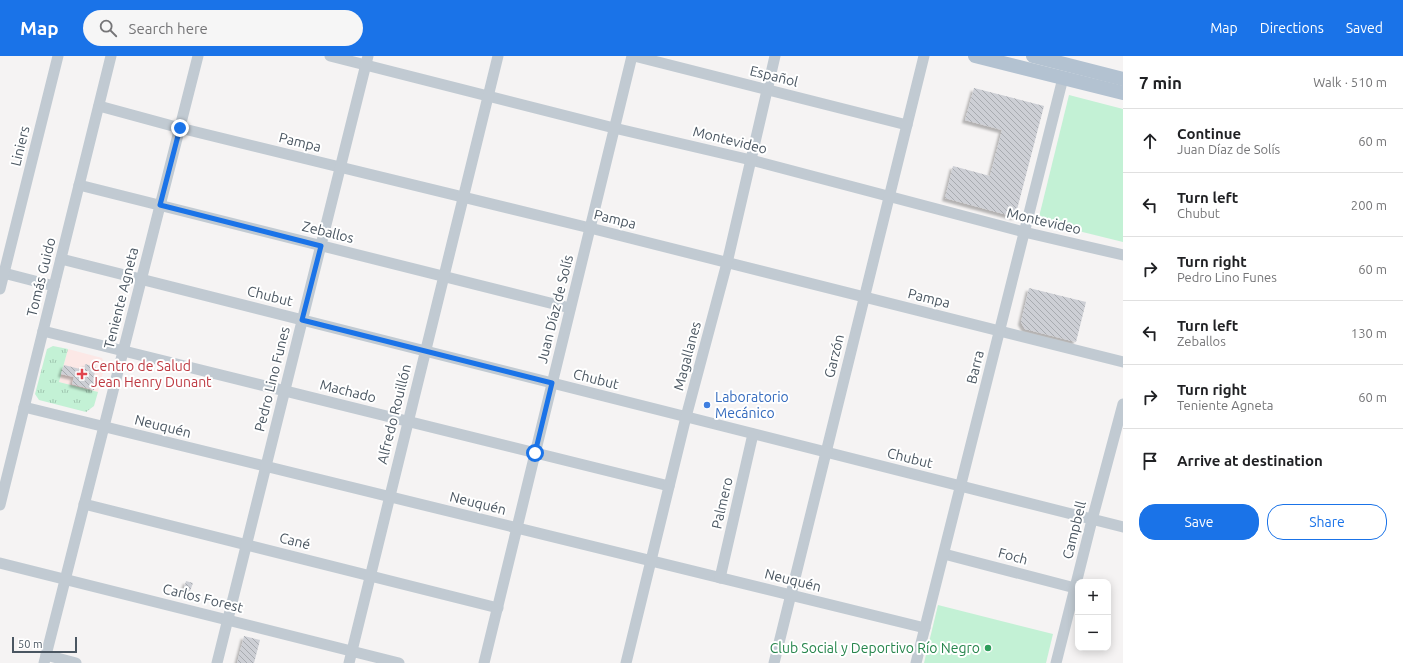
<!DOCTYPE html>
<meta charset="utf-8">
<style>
body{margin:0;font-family:Ubuntu,sans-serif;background:#f6f6f6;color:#202124}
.controls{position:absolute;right:12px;bottom:12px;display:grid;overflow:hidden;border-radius:8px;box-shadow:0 2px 10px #0003}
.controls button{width:36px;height:36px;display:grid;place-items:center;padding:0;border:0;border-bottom:1px solid #e0e0e0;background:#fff;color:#202124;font:20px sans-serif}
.scale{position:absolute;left:12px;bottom:10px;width:65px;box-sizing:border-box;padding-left:4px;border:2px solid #4a5661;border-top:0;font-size:11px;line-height:14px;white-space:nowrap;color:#4a5661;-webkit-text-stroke:3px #fff;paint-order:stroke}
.stop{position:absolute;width:12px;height:12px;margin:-9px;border:3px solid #1a73e8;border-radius:50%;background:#fff}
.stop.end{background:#1a73e8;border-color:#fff;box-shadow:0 1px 4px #0008}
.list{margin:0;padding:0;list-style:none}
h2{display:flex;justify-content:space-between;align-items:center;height:52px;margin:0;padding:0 16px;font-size:17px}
h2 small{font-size:13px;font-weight:400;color:#757577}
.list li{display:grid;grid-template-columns:26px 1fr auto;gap:12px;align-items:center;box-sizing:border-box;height:64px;padding:0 16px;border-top:1px solid #e0e0e0}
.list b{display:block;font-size:15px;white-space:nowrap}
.list p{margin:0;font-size:13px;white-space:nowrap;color:#757577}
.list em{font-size:13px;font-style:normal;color:#757577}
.actions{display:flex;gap:8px;padding:12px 16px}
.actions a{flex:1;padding:9px 0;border:1px solid #1a73e8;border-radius:16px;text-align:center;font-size:14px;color:#1a73e8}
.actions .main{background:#1a73e8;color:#fff}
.icon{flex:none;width:22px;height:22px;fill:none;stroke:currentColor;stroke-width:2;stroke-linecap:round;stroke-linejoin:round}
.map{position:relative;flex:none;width:1123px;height:607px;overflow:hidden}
header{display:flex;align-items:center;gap:24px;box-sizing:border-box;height:56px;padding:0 20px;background:#1a73e8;color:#fff}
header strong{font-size:19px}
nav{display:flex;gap:22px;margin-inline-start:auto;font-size:14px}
.search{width:280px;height:36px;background:#f6f6f6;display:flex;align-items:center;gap:10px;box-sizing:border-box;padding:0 14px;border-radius:22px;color:#757577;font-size:15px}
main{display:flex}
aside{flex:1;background:#fff}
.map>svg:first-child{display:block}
.medical{fill:#fce8e6}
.park{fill:url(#park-tufts)}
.pitch{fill:#c3f1d5}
.building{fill:url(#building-back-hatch);filter:url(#shadow)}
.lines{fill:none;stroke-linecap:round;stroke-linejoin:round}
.minor{stroke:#c1cad2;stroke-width:11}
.major{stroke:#b3c2d1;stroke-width:14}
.route{stroke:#1a73e8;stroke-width:5}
.health-dot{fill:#e0444e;stroke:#fff;stroke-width:1.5}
.shop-dot{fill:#3f7fe0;stroke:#fff;stroke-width:1.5}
.leisure-dot{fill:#2e9e5b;stroke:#fff;stroke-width:1.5}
.labels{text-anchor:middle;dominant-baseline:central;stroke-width:4;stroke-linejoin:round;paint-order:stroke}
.street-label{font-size:14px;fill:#4a5661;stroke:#fff}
.health-label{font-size:14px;fill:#be3a42;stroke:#fff;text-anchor:start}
.shop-label{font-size:14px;fill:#366cbe;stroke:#fff;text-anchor:start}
.leisure-label{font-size:14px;fill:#27864d;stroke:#fff;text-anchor:end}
</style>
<header>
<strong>Map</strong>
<div class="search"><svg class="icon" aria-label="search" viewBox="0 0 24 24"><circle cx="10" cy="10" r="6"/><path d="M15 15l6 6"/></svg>Search here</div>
<nav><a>Map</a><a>Directions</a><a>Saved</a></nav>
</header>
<main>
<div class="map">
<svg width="1123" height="607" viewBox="0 0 1123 607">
<defs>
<pattern id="park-tufts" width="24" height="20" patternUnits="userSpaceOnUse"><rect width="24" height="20" fill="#c3f1d5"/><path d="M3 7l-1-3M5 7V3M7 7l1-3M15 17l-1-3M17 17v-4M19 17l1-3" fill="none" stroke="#a0c6b0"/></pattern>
<pattern id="building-back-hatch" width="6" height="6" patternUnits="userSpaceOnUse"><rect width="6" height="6" fill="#cdcfd5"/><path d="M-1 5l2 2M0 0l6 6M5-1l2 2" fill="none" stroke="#a8abb0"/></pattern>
<filter id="shadow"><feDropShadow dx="-3" dy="3" stdDeviation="1" flood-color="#0004"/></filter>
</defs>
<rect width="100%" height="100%" fill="#f5f3f3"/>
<polygon class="medical" points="68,293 102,302 105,309 98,336 59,326"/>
<polygon class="park" points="53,290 68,293 59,326 98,336 94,350 86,356 39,344 35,338 47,293"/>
<g class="pitch">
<polygon points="1069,39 1123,53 1123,186 1038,165"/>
<polygon points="938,549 1053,578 1046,607 924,607"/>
</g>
<g class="building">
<polygon points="974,32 1044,50 1015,161 945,142 953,110 990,120 1002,74 965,64"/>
<polygon points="1029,232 1086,246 1076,286 1025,273 1021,266"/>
<polygon points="85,308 96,311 94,320 98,321 94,334 72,328 74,321 61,318 64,309 84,314"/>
<polygon points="186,525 193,527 189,538 183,536"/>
<polygon points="244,580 260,584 254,607 237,607"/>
</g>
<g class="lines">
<g class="minor">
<polyline points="330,0 614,72 751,104 1024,176 1123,199"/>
<polyline points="634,0 907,69"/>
<polyline points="99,50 180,72 590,172 1123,306"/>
<polyline points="79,129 570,252"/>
<polyline points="61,203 1123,471"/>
<polyline points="0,216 54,230"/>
<polyline points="0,233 58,0"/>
<polyline points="43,275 669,430"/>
<polyline points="24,351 925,572"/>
<polyline points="84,448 498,552"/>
<polyline points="0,449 111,0"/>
<polyline points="944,498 1075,532"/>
<polyline points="0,507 399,607"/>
<polyline points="720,522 753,378"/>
<polyline points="46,599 76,607"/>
<polyline points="44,607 198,0"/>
<polyline points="217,607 368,0"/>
<polyline points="349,607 498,0"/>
<polyline points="484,607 632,0"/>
<polyline points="626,607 686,361 727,207 775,0"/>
<polyline points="774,607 924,0"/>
<polyline points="916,607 1063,22"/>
<polyline points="1056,607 1092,464 1123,348"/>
</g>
<g class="major">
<polyline points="975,0 1123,37"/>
<polyline points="1033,0 1123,23"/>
</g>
</g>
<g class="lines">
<polyline class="route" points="180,72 160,149 321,190 302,264 552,327 535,397"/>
</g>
<path class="health-dot" d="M80 312h4v4h4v4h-4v4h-4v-4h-4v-4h4z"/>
<circle class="shop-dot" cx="707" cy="349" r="4"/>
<circle class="leisure-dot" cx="988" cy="592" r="4"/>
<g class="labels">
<g class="street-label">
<text transform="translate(774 20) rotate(14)">Español</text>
<text transform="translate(730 84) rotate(14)">Montevideo</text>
<text transform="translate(300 86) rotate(14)">Pampa</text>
<text transform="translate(20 90) rotate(-76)">Liniers</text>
<text transform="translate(615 163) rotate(14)">Pampa</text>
<text transform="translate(1044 165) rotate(13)">Montevideo</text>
<text transform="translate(328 176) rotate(14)">Zeballos</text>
<text transform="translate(41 221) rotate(-76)">Tomás Guido</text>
<text transform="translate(270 240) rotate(14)">Chubut</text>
<text transform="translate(121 242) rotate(-76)">Teniente Agneta</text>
<text transform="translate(929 242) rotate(14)">Pampa</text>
<text transform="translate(555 253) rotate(-76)">Juan Díaz de Solís</text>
<text transform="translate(687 300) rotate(-75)">Magallanes</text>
<text transform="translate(834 300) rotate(-76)">Garzón</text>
<text transform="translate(975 311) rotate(-76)">Barra</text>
<text transform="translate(272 323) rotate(-76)">Pedro Lino Funes</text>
<text transform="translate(596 323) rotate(14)">Chubut</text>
<text transform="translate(348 335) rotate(14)">Machado</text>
<text transform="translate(394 358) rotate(-76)">Alfredo Rouillón</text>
<text transform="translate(163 370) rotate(14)">Neuquén</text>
<text transform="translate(910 402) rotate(14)">Chubut</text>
<text transform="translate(478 447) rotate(14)">Neuquén</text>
<text transform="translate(722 447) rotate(-77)">Palmero</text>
<text transform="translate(1074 474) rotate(-76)">Campbell</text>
<text transform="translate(295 485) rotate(14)">Cané</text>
<text transform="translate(1013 500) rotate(15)">Foch</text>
<text transform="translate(793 524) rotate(14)">Neuquén</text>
<text transform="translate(203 542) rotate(14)">Carlos Forest</text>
</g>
<g class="health-label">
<text x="91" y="310">Centro de Salud<tspan x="91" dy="16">Jean Henry Dunant</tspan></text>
</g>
<g class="shop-label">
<text x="715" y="341">Laboratorio<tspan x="715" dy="16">Mecánico</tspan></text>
</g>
<g class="leisure-label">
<text x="980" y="592">Club Social y Deportivo Río Negro</text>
</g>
</g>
</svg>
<div class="controls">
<button>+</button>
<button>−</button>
</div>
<div class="scale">50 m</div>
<div class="stop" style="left:535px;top:397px"></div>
<div class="stop end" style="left:180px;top:72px"></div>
</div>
<aside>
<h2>7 min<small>Walk · 510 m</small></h2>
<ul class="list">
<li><svg class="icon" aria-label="ahead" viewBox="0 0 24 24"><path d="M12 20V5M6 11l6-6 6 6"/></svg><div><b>Continue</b><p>Juan Díaz de Solís</p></div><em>60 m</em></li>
<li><svg class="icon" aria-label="left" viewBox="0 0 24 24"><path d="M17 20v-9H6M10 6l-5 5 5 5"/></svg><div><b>Turn left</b><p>Chubut</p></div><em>200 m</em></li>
<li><svg class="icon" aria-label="right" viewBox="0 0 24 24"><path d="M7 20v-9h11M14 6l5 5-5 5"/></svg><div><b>Turn right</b><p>Pedro Lino Funes</p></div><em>60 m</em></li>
<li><svg class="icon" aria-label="left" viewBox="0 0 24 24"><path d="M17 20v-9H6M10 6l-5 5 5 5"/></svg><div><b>Turn left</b><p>Zeballos</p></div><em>130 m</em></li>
<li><svg class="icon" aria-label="right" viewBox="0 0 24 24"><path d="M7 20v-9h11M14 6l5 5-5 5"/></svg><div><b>Turn right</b><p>Teniente Agneta</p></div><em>60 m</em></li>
<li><svg class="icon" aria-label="arrive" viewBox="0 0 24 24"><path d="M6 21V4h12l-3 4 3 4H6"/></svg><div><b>Arrive at destination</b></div></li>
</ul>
<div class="actions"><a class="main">Save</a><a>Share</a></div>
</aside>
</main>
